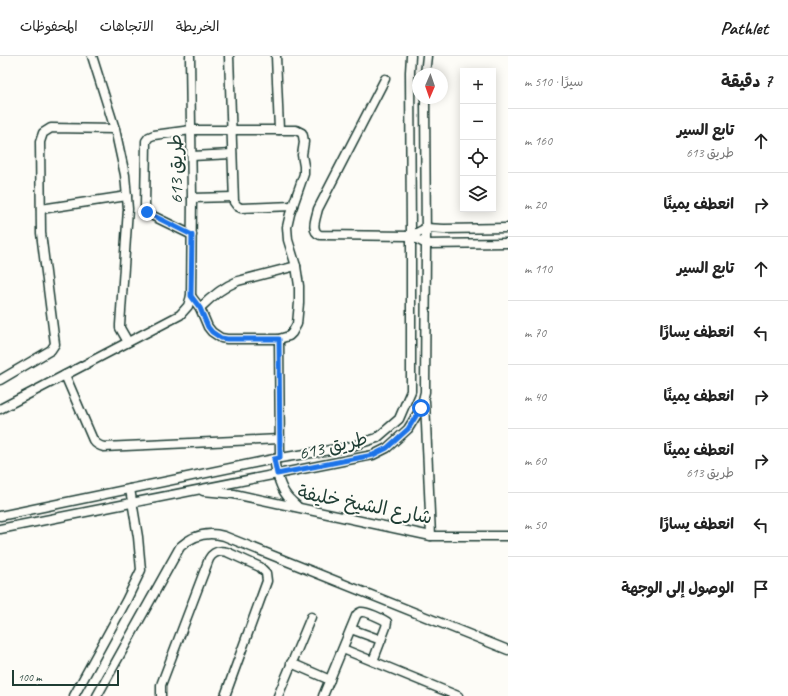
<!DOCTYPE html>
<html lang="ar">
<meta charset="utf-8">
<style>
body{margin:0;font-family:Caveat,"Playpen Sans Arabic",sans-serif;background:#f6f6f6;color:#222;direction:rtl}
.controls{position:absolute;right:12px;top:12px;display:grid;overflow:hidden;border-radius:0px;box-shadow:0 2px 10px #0003}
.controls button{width:36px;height:36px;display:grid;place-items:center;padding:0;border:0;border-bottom:1px solid #e0e0e0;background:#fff;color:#222;font:20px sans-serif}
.compass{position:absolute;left:412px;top:12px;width:36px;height:36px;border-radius:50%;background:#fff;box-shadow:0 2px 10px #0003;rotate:182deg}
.scale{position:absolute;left:12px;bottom:10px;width:107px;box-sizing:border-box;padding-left:4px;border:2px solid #1f3d34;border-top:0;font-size:11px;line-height:14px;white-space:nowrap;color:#1f3d34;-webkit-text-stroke:3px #fdfcf7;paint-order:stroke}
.stop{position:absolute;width:12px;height:12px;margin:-9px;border:3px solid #1a73e8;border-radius:50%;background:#fff}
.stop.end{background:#1a73e8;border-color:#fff;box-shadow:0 1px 4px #0008}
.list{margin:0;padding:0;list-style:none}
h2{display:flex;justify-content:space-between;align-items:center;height:52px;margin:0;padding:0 16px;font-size:17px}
h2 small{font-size:13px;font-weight:400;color:#767676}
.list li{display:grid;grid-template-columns:26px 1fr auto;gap:12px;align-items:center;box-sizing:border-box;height:64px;padding:0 16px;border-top:1px solid #e0e0e0}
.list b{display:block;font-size:15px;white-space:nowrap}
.list p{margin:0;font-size:13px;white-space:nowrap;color:#767676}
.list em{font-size:13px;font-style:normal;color:#767676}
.icon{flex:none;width:22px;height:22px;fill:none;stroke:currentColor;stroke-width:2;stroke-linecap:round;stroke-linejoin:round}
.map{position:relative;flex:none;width:508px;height:640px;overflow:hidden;direction:ltr}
header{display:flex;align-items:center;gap:24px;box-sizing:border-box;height:56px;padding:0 20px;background:#fff;border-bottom:1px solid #e0e0e0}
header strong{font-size:19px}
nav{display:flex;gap:22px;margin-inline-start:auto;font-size:14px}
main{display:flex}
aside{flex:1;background:#fff}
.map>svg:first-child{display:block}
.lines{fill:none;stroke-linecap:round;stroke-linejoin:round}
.minor-casing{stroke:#1f3d34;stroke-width:11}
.minor{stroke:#fdfcf7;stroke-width:8}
.route{stroke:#1a73e8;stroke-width:5}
.labels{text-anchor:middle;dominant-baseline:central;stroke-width:4;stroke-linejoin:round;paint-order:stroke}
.street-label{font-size:19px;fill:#1f3d34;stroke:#fdfcf7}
</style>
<header>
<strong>Pathlet</strong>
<nav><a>الخريطة</a><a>الاتجاهات</a><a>المحفوظات</a></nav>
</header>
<main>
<aside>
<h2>7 دقيقة<small>سيرًا · 510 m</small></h2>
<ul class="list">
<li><svg class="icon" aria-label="ahead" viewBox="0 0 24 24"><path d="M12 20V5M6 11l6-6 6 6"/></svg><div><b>تابع السير</b><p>طريق 613</p></div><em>160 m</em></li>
<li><svg class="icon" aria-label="right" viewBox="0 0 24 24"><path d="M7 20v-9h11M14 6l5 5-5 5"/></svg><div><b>انعطف يمينًا</b></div><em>20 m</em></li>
<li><svg class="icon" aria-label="ahead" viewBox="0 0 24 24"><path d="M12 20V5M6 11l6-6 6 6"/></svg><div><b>تابع السير</b></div><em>110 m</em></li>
<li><svg class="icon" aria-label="left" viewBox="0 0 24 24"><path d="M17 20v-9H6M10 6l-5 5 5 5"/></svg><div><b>انعطف يسارًا</b></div><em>70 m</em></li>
<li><svg class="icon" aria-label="right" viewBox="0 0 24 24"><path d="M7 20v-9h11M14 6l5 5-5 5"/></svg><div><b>انعطف يمينًا</b></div><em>40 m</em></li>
<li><svg class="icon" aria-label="right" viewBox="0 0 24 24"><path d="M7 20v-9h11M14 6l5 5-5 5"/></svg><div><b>انعطف يمينًا</b><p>طريق 613</p></div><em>60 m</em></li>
<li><svg class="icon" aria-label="left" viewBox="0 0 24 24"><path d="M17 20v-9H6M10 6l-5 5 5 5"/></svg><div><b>انعطف يسارًا</b></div><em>50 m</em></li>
<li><svg class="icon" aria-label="arrive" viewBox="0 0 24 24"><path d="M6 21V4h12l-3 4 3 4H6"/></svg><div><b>الوصول إلى الوجهة</b></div></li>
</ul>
</aside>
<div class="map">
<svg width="508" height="640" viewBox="0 0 508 640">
<rect width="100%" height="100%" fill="#fdfcf7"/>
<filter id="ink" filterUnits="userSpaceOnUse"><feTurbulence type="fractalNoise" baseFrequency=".025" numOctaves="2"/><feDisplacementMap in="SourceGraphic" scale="8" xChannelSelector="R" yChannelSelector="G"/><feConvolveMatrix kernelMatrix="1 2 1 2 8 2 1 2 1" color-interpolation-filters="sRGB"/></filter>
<g filter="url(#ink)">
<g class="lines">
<defs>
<g id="minor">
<polyline points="92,0 115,73 125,119 128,153 120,269 120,272 128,286"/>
<polyline points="229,0 234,146 237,150 241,152 293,150"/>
<polyline points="276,0 279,74"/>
<polyline points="425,18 427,0"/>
<path d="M385,23L318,153C316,162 310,175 320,179L411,180L426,172L444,173L508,172"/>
<polyline points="192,100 232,98"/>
<polyline points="192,142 233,141"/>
<polyline points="41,153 127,140"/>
<polyline points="411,180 426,188 508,187"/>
<polyline points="191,240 200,252 208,271 212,276 221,282 227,283 279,283 289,280 292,277 297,268 299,247 299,230 296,210 288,184 287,171 290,158 304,118 304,110 302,99 304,86 303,80 302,77 296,74 191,74 154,79 149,81 146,85 145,151 147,156 151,159 192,179"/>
<path d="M200,252C212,240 223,231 238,225L296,210"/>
<polyline points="279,283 280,402"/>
<path d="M65,319L93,384C96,388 99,390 104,391L280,383"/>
<polyline points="0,324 51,294 55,288 41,177 40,86 43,77 51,72 115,73"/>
<polyline points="425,345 431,480"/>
<polyline points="0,353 180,259 188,250 191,240 192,142 190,0"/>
<path d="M274,403C276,415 279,430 287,440C290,444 294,447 298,451"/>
<polyline points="203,435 234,438 431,480 508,480"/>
<polyline points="0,460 274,403 349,391 377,382 399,363 411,335 411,180 410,16 411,0"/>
<polyline points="0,473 373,399 387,392 408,373 421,352 425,336 426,188 425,42"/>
<polyline points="351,573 381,584"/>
<polyline points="343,593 458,640"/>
<polyline points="291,607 330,624"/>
<polyline points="74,640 126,545 141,514 138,481 130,433"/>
<path d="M97,640L180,491C193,479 207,475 224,480L508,594"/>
<path d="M161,640V629L209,503C213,496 219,494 227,496L260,511L266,517L267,525L225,640"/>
<polyline points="278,640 311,561"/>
<path d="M323,640L356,560C357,558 358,557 361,556C366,555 383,563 387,566L386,571L373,605"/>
</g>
</defs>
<use href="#minor" class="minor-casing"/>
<use href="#minor" class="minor"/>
</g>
</g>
<g class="lines" filter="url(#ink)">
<polyline class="route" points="147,156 152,159 192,179 191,240 200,252 208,271 212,276 221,282 227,283 279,283 280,402 274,403 277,418 373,399 387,392 408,373 421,352"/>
</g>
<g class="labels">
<g class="street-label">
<text transform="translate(176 113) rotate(-91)">طريق 613</text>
<text transform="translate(333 390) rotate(-13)">طريق 613</text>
<text transform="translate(365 449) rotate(11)">شارع الشيخ خليفة</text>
</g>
</g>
</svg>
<div class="controls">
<button>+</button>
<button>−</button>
<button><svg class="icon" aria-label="locate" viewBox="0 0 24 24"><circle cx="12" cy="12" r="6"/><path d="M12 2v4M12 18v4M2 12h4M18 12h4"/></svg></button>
<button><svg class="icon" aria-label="layers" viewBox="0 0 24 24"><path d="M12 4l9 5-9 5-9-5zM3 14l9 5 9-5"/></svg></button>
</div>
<svg class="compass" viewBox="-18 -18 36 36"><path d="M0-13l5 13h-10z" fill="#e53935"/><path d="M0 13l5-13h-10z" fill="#767676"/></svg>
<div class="scale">100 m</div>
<div class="stop" style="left:421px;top:352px"></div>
<div class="stop end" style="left:147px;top:156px"></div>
</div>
</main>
